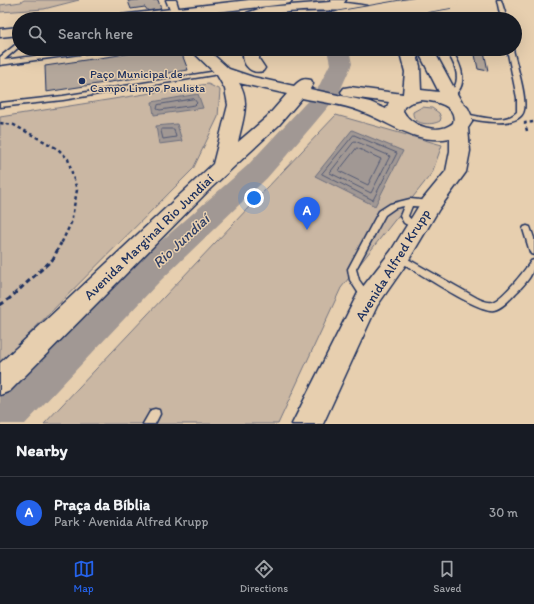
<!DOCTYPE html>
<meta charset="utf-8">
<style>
body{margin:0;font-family:Itim,sans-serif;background:#20242c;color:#f1f3f6}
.you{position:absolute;left:254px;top:198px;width:14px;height:14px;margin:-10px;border:3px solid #fff;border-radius:50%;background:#1a73e8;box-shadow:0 0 0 6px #1a73e833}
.badge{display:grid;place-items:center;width:26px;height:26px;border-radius:50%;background:#2563eb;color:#fff;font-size:13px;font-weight:700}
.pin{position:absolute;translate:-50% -33px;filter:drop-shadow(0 1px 2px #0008)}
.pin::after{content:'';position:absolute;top:21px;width:14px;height:12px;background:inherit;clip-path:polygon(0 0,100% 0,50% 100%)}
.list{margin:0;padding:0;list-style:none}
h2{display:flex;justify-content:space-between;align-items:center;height:52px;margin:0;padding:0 16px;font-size:17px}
h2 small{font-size:13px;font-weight:400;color:#9ea1a6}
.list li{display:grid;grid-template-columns:26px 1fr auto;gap:12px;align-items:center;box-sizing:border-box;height:72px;padding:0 16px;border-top:1px solid #363941}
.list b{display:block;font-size:15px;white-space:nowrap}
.list p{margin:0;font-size:13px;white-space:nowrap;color:#9ea1a6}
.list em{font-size:13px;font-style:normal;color:#9ea1a6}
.icon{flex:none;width:22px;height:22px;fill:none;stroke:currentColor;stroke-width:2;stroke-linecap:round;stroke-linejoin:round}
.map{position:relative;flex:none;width:534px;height:424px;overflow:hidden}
.search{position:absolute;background:#171b24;box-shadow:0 4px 16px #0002;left:12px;right:12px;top:12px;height:44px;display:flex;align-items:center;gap:10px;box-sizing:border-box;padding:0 14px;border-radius:22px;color:#9ea1a6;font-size:15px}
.sheet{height:124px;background:#171b24}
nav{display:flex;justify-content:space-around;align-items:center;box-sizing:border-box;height:56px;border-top:1px solid #363941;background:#171b24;font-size:11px;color:#9ea1a6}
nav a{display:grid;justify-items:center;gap:2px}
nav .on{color:#2563eb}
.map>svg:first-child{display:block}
.green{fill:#cab7a3;stroke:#727380}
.water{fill:#a19894;stroke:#6b6e7e}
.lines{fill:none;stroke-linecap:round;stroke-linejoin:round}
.shore{stroke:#515974;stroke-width:1}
.river{fill:#a19894;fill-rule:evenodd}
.building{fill:#b4a79b;stroke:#1b2f5e}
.service-casing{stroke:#1b2f5e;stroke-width:3}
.minor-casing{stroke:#1b2f5e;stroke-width:3}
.secondary-casing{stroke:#1b2f5e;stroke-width:3}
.primary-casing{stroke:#1b2f5e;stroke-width:3}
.path-far1{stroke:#1b2f5e;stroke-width:2.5;stroke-dasharray:3.5 3;stroke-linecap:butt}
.path{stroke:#1b2f5e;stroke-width:3;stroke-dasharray:5 3.5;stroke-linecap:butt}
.service{fill:#e7cfaf;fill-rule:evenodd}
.minor{fill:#e7cfaf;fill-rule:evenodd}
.secondary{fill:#e7cfaf;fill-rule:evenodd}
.primary{fill:#e7cfaf;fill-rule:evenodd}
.primary-bridge-casing{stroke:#1b2f5e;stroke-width:18;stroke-linecap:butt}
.primary-bridge{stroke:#e7cfaf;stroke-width:16}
.poi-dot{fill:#1b2f5e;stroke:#e7cfaf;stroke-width:1.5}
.labels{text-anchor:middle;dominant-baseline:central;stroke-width:3;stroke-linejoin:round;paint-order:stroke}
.far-poi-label{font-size:12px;fill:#1b2f5e;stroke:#e7cfaf;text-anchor:start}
.street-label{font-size:14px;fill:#1b2f5e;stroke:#e7cfaf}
.water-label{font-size:15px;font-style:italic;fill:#2f3f66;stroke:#e7cfaf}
</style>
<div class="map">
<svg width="534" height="424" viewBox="0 0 534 424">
<rect width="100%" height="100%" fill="#e7cfaf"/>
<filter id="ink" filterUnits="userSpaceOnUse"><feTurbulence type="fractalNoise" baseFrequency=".025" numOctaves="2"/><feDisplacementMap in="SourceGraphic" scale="8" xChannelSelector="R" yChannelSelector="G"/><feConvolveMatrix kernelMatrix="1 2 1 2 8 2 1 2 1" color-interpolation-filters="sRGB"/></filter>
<g filter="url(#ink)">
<g class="green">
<polygon points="24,0 79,0 44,9 0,12 0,5 21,2"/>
<polygon points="208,84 220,90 218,117 193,169 0,363 0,117"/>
<path d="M422,107L432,108L439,113L441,118L440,121C431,126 412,125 413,112Z"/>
<polygon points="336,115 442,145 432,173 341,288 278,424 44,424"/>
</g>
<g class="water">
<polygon points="198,94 203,108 154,115 152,102"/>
<polygon points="177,124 182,141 159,144 156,126"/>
<polygon points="352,130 403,151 375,206 315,176"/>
</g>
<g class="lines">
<g class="shore">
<polygon points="194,99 197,103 195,105 160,110 157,109 158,105"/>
<polygon points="163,129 174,129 176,137 163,139 161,131"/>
<polygon points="354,135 397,153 373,200 322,174"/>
<polygon points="355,141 390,156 371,193 330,173"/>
<polygon points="357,148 381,159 368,185 339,171"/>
</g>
<g class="river">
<polygon points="310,0 328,0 339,19 319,19"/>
<polygon points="327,49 349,49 352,64 338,95 312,126 267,178 159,282 25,424 0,424 0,393 135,264 247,166 316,92 330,64"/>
</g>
</g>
<g class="building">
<polygon points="137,0 158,0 161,9 148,11 145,7 131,9 128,1"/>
<polygon points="160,49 180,49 188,70 46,92 45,66"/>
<polygon points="466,49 488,49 488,52 484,51 488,71 478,69 474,50"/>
</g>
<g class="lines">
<defs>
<g id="service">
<polygon points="497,0 501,0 507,19 501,19"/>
<polygon points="442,16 446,16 447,19 441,19"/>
<polygon points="19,42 19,47 4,60 87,49 103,49 100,51 0,65 0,57"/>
<path d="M445,49H451C461,64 471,87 450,98L447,96C449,93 453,90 455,86C461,74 452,59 445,49Z"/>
<path d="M507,49H513C516,64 527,96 524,110C520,130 475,120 462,117V115L464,114C480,116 504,125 517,112V98Z"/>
<polygon points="223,70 225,71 225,73 63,100 0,107 0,103 63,96"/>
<path d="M410,199L431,201L435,204L431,207L412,206L408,216C411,221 418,222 421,227L420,229L417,230L404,223L400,216L404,206L395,208L385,215L356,269L359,280L371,297L369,300L366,301L363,300L350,280L348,269L379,211L390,204Z"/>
<polygon points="527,226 530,227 534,238 534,255 531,254 530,252 523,229 524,227"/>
<path d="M399,254L477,298C481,300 488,303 492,302C503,299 525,270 531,261L534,260C534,275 528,280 518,291C511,298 503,308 494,310C478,313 413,269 396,259L395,257L396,255Z"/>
<polygon points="155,409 159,410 160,414 155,424 143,424 151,410"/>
</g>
<polygon id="minor" points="166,0 176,0 180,13 178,15 172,15"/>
<path id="secondary" d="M331,0H346C343,5 338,5 332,4Z"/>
<g id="primary">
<polygon points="249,0 292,0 290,3 285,4 157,19 113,19 115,16 120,15"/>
<polygon points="416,0 432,1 427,19 413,19 418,2"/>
<path d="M330,2C346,3 386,5 396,19C390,19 383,20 377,19C367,16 358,12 347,11C334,10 265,10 259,19H245L247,13L265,7Z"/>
<polygon points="19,27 19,35 0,37 0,29"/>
<path d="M190,49H207L229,69L253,77L294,86C300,80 303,78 311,80L313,84L310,89L370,102L386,109L389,102L350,97L344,96L341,92L344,88L350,87L403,94L405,72L399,49H415L420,66L421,90L439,92L417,49H433L461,101L468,108L472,117V122L468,128L470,151L466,172L439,209L407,263L377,306L323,424H292L358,293L391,251L423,199L446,171L450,151V138C416,145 390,122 360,111C342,104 321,102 302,98L279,125L211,188L10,391L0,395V363L213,164L228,105L225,89L217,75ZM239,83L287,94L267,117L238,142C242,122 251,101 239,83ZM421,100C434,101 458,105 453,123C439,135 411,127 403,111L404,107L410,103Z"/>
<path d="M244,49H260L259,59L265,68L263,71C249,75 240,62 244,49Z"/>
</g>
</defs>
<use href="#service" class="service-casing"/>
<use href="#minor" class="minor-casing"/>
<use href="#secondary" class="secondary-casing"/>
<use href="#primary" class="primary-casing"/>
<g class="path-far1">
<polyline points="0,123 14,125 58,149 68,159 77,190 71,223 61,244"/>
<polyline points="527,131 525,123 534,122"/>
</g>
<polyline class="path" points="0,305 9,299 53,259 61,243"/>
<use href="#service" class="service"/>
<use href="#minor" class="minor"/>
<use href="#secondary" class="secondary"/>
<use href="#primary" class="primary"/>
<defs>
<polyline id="primary-bridge" points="341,19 450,0"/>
</defs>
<use href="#primary-bridge" class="primary-bridge-casing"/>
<use href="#primary-bridge" class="primary-bridge"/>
</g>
</g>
<circle class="poi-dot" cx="82" cy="81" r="4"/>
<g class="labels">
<g class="far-poi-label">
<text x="90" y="74">Paço Municipal de<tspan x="90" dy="14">Campo Limpo Paulista</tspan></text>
</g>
<g class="street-label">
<text transform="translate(149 237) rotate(-44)">Avenida Marginal Rio Jundiaí</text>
<text transform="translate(393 265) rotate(-58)">Avenida Alfred Krupp</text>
</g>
<g class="water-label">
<text transform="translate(181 241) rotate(-43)">Rio Jundiaí</text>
</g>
</g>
</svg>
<div class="you"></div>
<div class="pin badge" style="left:307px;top:230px">A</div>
<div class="search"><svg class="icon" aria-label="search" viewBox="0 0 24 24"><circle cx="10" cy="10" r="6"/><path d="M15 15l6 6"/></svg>Search here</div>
</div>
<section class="sheet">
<h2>Nearby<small></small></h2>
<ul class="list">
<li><span class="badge">A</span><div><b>Praça da Bíblia</b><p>Park · Avenida Alfred Krupp</p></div><em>30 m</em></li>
</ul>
</section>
<nav>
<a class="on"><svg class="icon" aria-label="map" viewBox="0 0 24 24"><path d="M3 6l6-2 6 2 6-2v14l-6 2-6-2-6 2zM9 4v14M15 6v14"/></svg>Map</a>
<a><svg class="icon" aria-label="directions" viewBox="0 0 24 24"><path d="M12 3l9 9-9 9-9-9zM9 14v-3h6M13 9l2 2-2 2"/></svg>Directions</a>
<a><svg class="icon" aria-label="saved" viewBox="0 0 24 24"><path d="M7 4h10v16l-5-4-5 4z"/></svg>Saved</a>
</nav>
